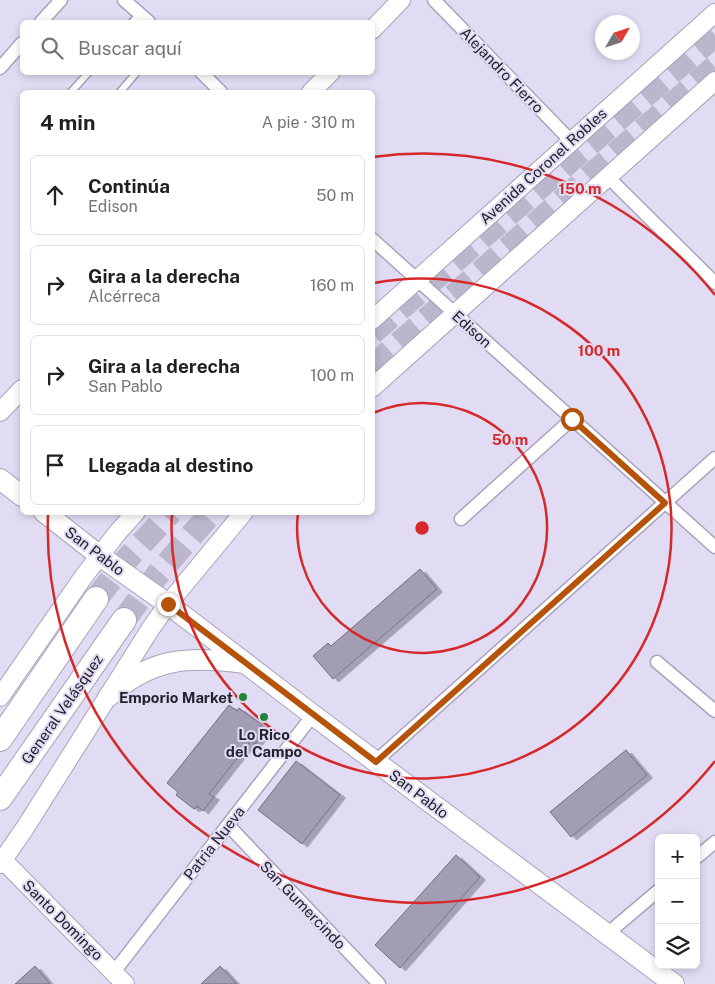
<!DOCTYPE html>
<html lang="es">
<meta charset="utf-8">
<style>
body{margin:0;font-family:"Public Sans",sans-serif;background:#f2f2f2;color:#202124}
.controls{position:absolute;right:15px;bottom:15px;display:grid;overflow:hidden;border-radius:8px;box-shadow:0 2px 8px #0003}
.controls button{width:45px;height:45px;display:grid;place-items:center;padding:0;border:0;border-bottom:1px solid #e0e0e0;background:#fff;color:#202124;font:25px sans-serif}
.compass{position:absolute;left:595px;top:15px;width:45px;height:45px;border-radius:50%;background:#fff;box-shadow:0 2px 8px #0003;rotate:51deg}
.stop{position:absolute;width:15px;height:15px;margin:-11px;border:4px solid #b45309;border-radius:50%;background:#fff}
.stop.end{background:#b45309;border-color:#fff;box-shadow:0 1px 5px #0008}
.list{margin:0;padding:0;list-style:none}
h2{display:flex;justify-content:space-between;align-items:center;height:65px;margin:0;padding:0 20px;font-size:21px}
h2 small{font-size:16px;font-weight:400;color:#757577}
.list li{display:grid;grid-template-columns:32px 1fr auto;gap:15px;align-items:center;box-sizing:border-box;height:80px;margin:0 10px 10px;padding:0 10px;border:1px solid #e0e0e0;border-radius:8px}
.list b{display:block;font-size:19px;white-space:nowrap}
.list p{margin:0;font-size:16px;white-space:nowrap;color:#757577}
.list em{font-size:16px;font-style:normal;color:#757577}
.icon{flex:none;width:28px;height:28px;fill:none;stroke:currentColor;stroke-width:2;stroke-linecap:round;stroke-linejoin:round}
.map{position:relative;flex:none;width:715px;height:984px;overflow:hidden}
.search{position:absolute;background:#fff;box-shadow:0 2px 8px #0003;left:20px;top:20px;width:355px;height:55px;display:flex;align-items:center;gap:12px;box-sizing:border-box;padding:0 18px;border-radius:8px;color:#757577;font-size:19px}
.panel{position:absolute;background:#fff;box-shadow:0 2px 8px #0003;left:20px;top:90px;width:355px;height:425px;border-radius:8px}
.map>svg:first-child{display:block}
.building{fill:#a39db4;stroke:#736d83;filter:url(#shadow)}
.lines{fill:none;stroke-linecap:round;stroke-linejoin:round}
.highway-tunnel{stroke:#bbb6cc;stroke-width:24;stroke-dasharray:24 12;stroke-linecap:butt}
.lane-casing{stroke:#aaa3bb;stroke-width:9}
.street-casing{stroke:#aaa3bb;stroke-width:15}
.secondary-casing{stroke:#aaa3bb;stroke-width:20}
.primary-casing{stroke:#aaa3bb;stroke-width:22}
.highway-casing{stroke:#aaa3bb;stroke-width:26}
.lane{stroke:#fff;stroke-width:6}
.street{stroke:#fff;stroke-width:12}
.secondary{stroke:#fff;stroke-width:18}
.primary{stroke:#fff;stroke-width:20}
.highway{stroke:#fff;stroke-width:24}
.route{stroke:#b45309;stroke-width:6}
.ring{fill:none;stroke:#d62828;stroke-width:2.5}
.poi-dot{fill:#20863a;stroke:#e1dbf4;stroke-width:2}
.labels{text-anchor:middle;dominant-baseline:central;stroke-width:4;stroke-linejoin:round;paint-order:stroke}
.street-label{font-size:15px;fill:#24222b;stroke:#e1dbf4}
.poi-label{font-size:15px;font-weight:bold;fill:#24222b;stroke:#e1dbf4;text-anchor:end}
.centre{fill:#d62828;stroke:#e1dbf4;stroke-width:2.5}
.ring-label{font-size:15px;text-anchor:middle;font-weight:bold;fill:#d62828;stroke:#e1dbf4;stroke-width:4;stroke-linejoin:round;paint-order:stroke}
</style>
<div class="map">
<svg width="715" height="984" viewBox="0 0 715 984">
<defs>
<filter id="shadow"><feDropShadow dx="5.5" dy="3" stdDeviation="0" flood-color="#0004"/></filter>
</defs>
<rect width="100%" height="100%" fill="#e1dbf4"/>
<g class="building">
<polygon points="420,569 437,589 333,679 313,656 328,643 331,646"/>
<polygon points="229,705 237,711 239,708 262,725 259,729 265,733 255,744 251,741 209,794 214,797 203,811 197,806 194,809 176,795 178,792 167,783"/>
<polygon points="626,750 647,775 571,837 550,812"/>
<polygon points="296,761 340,795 302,844 258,810"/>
<polygon points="456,855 480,877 400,968 375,945"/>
<polygon points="35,966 50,984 15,984"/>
<polygon points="220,966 237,984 201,984"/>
</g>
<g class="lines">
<g class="highway-tunnel">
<polyline points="372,333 715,35"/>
<polyline points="372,367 715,67"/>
<polyline points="96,599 128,558 171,512"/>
<polyline points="124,620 158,574 212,512"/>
</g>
<defs>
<g id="lane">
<polyline points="132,22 140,14"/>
<polyline points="71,92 89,72"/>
<polyline points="120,92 137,72"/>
</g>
<g id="street">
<polyline points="124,0 149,22"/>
<polyline points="434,0 571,141"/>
<polyline points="41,22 61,0"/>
<polyline points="0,68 22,43"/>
<polyline points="201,72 221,92"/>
<polyline points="608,177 715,283"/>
<polyline points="372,239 715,547"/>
<polyline points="461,519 572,419"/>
<polyline points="657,662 715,711"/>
<polyline points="376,761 715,458"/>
<polyline points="228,825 379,984"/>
<polyline points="696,858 715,842"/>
<polyline points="607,934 659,890"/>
<polyline points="114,972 313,715"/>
</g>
<g id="secondary">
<polyline points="372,30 401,0"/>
<polyline points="311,92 331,72"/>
<polyline points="372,320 715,13"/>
<polyline points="372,388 715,81"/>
<polyline points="0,412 22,389"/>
<polyline points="0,697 84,576 118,532 136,512"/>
<polyline points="0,857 125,984"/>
<polyline points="0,864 25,828 151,628 168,604 244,512"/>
</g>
<g id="primary">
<polyline points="0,479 22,496"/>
<polyline points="44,512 100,556 168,604 313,715 674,984"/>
<path d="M108,697C151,657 190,656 245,663"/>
</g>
<g id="highway">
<polyline points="0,739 96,599"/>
<polyline points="0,798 124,620"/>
</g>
</defs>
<use href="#lane" class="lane-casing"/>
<use href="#street" class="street-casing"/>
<use href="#secondary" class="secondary-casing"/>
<use href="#primary" class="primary-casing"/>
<use href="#highway" class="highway-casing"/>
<use href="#lane" class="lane"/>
<use href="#street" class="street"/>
<use href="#secondary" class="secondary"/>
<use href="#primary" class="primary"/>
<use href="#highway" class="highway"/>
</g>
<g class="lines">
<polyline class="route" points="168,604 376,762 665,503 572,419"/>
</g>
<g class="ring">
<path d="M373 413A125 125 0 1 1 298 513"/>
<path d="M374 283A250 250 0 1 1 172 513"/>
<path d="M715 761A374 374 0 0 1 48 515M373 157A374 374 0 0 1 715 295"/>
</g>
<g class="poi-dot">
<circle cx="243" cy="697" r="5"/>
<circle cx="264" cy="717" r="5"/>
</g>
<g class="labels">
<g class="street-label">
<text transform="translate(502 70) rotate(46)">Alejandro Fierro</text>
<text transform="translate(543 166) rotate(-42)">Avenida Coronel Robles</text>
<text transform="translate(472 329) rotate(42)">Edison</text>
<text transform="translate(95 551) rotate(37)">San Pablo</text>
<text transform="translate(62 709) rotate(-55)">General Velásquez</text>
<text transform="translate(419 794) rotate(37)">San Pablo</text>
<text transform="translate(214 843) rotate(-52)">Patria Nueva</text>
<text transform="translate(303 905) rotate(46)">San Gumercindo</text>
<text transform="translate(63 920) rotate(45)">Santo Domingo</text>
</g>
<g class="poi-label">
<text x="233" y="697">Emporio Market</text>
<text x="264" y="734" text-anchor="middle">Lo Rico<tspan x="264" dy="17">del Campo</tspan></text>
</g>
</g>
<circle cx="422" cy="528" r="8" class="centre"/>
<g class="ring-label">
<text x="580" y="194">150 m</text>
<text x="599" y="356">100 m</text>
<text x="510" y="445">50 m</text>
</g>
</svg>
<div class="controls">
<button>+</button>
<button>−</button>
<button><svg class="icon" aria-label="layers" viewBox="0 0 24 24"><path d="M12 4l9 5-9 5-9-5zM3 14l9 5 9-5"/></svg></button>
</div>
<svg class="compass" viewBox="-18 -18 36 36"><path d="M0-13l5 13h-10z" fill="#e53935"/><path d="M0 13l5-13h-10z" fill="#757577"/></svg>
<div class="stop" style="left:572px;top:419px"></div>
<div class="stop end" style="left:168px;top:604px"></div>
<div class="search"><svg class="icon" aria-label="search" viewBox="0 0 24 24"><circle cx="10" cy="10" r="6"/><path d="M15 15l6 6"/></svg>Buscar aquí</div>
<section class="panel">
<h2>4 min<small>A pie · 310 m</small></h2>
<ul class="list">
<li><svg class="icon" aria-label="ahead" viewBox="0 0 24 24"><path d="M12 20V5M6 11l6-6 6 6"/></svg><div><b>Continúa</b><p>Edison</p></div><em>50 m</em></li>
<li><svg class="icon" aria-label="right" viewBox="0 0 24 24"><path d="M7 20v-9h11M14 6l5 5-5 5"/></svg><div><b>Gira a la derecha</b><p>Alcérreca</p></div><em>160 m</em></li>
<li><svg class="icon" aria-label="right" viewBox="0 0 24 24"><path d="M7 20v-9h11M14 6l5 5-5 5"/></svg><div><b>Gira a la derecha</b><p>San Pablo</p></div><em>100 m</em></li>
<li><svg class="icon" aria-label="arrive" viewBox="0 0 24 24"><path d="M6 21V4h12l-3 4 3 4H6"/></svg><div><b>Llegada al destino</b></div></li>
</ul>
</section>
</div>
